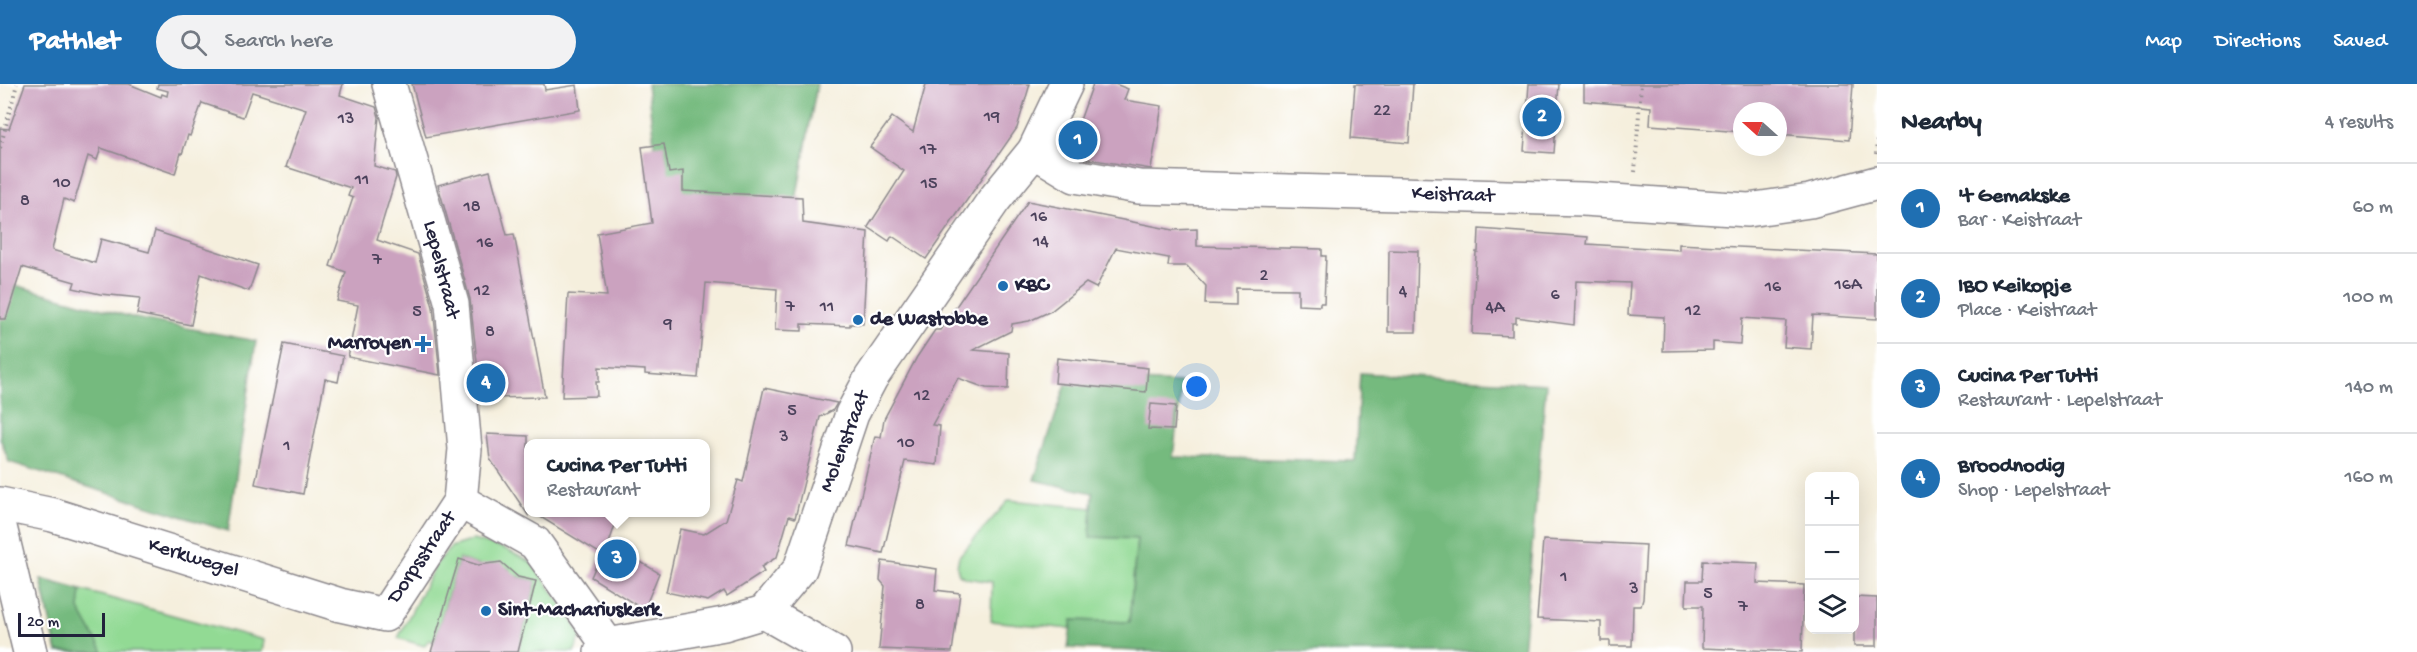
<!DOCTYPE html>
<meta charset="utf-8">
<style>
body{margin:0;font-family:"Gochi Hand",sans-serif;background:#f2f2f3;color:#1f2937}
.controls{position:absolute;right:18px;bottom:18px;display:grid;overflow:hidden;border-radius:12px;box-shadow:0 6px 24px #0002}
.controls button{width:54px;height:54px;display:grid;place-items:center;padding:0;border:0;border-bottom:2px solid #e0e1e3;background:#fff;color:#1f2937;font:30px sans-serif}
.compass{position:absolute;left:1733px;top:18px;width:54px;height:54px;border-radius:50%;background:#fff;box-shadow:0 6px 24px #0002;rotate:291deg}
.scale{position:absolute;left:18px;bottom:15px;width:87px;box-sizing:border-box;padding-left:6px;border:3px solid #22223b;border-top:0;font-size:16px;line-height:21px;white-space:nowrap;color:#22223b;-webkit-text-stroke:4px #fff;paint-order:stroke}
.you{position:absolute;left:1197px;top:303px;width:21px;height:21px;margin:-15px;border:4px solid #fff;border-radius:50%;background:#1a73e8;box-shadow:0 0 0 9px #1a73e833}
.badge{display:grid;place-items:center;width:39px;height:39px;border-radius:50%;background:#1f6fb2;color:#fff;font-size:20px;font-weight:700}
.pin{position:absolute;translate:-50% -50%;border:3px solid #fff;box-shadow:0 2px 6px #0006}
.popup{position:absolute;left:524px;top:355px;width:186px;height:78px;box-sizing:border-box;display:grid;place-content:center;border-radius:12px;background:#fff;filter:drop-shadow(0 2px 4px #0005);font-size:20px;white-space:nowrap;color:#747a83}
.popup b{font-size:22px;color:#1f2937}
.popup::after{content:'';position:absolute;left:50%;top:100%;margin-left:-12px;border:12px solid transparent;border-top-color:#fff}
.list{margin:0;padding:0;list-style:none}
h2{display:flex;justify-content:space-between;align-items:center;height:78px;margin:0;padding:0 24px;font-size:26px}
h2 small{font-size:20px;font-weight:400;color:#747a83}
.list li{display:grid;grid-template-columns:39px 1fr auto;gap:18px;align-items:center;box-sizing:border-box;height:90px;padding:0 24px;border-top:2px solid #e0e1e3}
.list b{display:block;font-size:22px;white-space:nowrap}
.list p{margin:0;font-size:20px;white-space:nowrap;color:#747a83}
.list em{font-size:20px;font-style:normal;color:#747a83}
.icon{flex:none;width:33px;height:33px;fill:none;stroke:currentColor;stroke-width:2;stroke-linecap:round;stroke-linejoin:round}
.map{position:relative;flex:none;width:1877px;height:568px;overflow:hidden}
header{display:flex;align-items:center;gap:36px;box-sizing:border-box;height:84px;padding:0 30px;background:#1f6fb2;color:#fff}
header strong{font-size:28px}
nav{display:flex;gap:33px;margin-inline-start:auto;font-size:21px}
.search{width:420px;height:54px;background:#f2f2f3;display:flex;align-items:center;gap:15px;box-sizing:border-box;padding:0 21px;border-radius:33px;color:#747a83;font-size:22px}
main{display:flex}
aside{flex:1;background:#fff}
.map>svg:first-child{display:block}
.green{fill:#92da94;stroke:#5a7e68;stroke-width:1.5}
.forest{fill:#75ba7e;stroke:#4c6e5c;stroke-width:1.5}
.building{fill:#cba2bf}
.lines{fill:none;stroke-linecap:round;stroke-linejoin:round}
.minor-casing{stroke:#8c888c;stroke-width:36}
.tertiary-casing{stroke:#8c888c;stroke-width:36}
.path{stroke:#8c888c;stroke-width:4;stroke-dasharray:1.5 4.5;stroke-linecap:butt}
.minor{stroke:#fff;stroke-width:33}
.tertiary{stroke:#fff;stroke-width:33}
.poi-dot{fill:#1f6fb2;stroke:#fff;stroke-width:2}
.labels{text-anchor:middle;dominant-baseline:central;stroke-width:4.5;stroke-linejoin:round;paint-order:stroke}
.number-label{font-size:18px;fill:#4c425c}
.street-label{font-size:21px;fill:#22223b;stroke:#fff}
.poi-label{font-size:21px;font-weight:bold;fill:#22223b;stroke:#fff;text-anchor:start}
</style>
<header>
<strong>Pathlet</strong>
<div class="search"><svg class="icon" aria-label="search" viewBox="0 0 24 24"><circle cx="10" cy="10" r="6"/><path d="M15 15l6 6"/></svg>Search here</div>
<nav><a>Map</a><a>Directions</a><a>Saved</a></nav>
</header>
<main>
<div class="map">
<svg width="1877" height="568" viewBox="0 0 1877 568">
<rect width="100%" height="100%" fill="#fff"/>
<filter id="ink" filterUnits="userSpaceOnUse"><feTurbulence type="fractalNoise" baseFrequency=".0167" numOctaves="2"/><feDisplacementMap in="SourceGraphic" scale="12" xChannelSelector="R" yChannelSelector="G"/><feConvolveMatrix kernelMatrix="1 2 1 2 8 2 1 2 1" color-interpolation-filters="sRGB"/></filter>
<filter id="wash" filterUnits="userSpaceOnUse"><feTurbulence type="fractalNoise" baseFrequency=".008" numOctaves="4" result="noise"/><feDisplacementMap in="SourceGraphic" scale="24" xChannelSelector="R" yChannelSelector="G"/><feGaussianBlur stdDeviation="1.35" result="paint"/><feColorMatrix in="noise" values="0 0 0 0 0 0 0 0 0 0 0 0 0 0 0 0 0 1.4 0 .05"/><feComposite in="paint" operator="in"/></filter>
<g filter="url(#wash)">
<rect width="100%" height="100%" fill="#f5efdd"/>
<g class="green">
<polygon points="1009,416 1092,424 1090,453 1137,454 1129,538 1072,536 1070,545 991,537 992,498 966,494 959,490 957,483 959,472"/>
<polygon points="473,456 503,464 531,478 566,526 581,552 574,568 518,568 536,497 508,490 511,487 508,484 490,485 459,475 434,558 429,556 424,562 398,554 436,480 451,463"/>
<polygon points="41,495 264,556 262,568 57,568"/>
</g>
<g class="forest">
<polygon points="647,0 817,0 791,144 665,150"/>
<polygon points="0,197 135,234 256,257 228,447 9,378 0,354"/>
<polygon points="1360,289 1546,300 1523,568 1166,568 1068,564 1072,536 1129,538 1137,455 1090,453 1093,409 1034,396 1068,294 1182,299 1173,373 1355,377"/>
<polygon points="41,495 81,506 79,525 103,568 57,568"/>
</g>
<g id="blocks">
<g class="building">
<polygon points="25,0 129,0 161,13 162,10 167,12 168,7 157,4 158,0 343,0 340,11 376,23 379,33 374,82 395,88 396,93 377,156 418,170 433,223 440,291 348,273 358,221 337,217 346,188 330,182 353,114 348,112 351,104 286,83 306,25 252,8 243,33 202,19 190,52 188,51 182,70 181,69 175,90 101,64 97,76 88,72 74,119 64,115 52,166 95,179 101,155 149,168 155,147 258,181 249,207 201,190 191,241 137,230 140,214 100,210 73,204 75,198 22,183 6,235 0,235 0,44 9,45"/>
<polygon points="412,0 544,0 545,6 577,1 580,26 426,53"/>
<polygon points="926,0 1030,0 1017,44 926,175 892,152 889,157 868,143 904,87 870,63 892,33 913,48"/>
<polygon points="1093,0 1115,0 1128,5 1124,16 1162,22 1151,85 1082,74 1069,67"/>
<polygon points="1355,0 1413,0 1409,59 1351,54"/>
<polygon points="1529,0 1559,0 1554,69 1524,67"/>
<polygon points="1584,0 1853,0 1849,56 1778,50 1778,27 1742,27 1742,48 1650,41 1651,23 1584,17"/>
<polygon points="664,60 669,89 683,87 683,107 802,113 803,139 868,148 863,240 850,240 850,242 802,240 802,247 775,246 777,205 706,199 698,294 645,290 645,286 599,283 599,298 596,298 597,312 562,313 568,210 607,212 597,149 652,139 642,63"/>
<polygon points="490,87 507,151 514,150 545,313 481,314 470,215 438,101"/>
<polygon points="1028,117 1173,146 1197,145 1197,162 1322,165 1322,172 1326,172 1324,219 1320,219 1320,222 1298,221 1298,205 1236,204 1236,221 1205,220 1206,202 1187,182 1168,182 1169,174 1116,164 1096,204 1086,199 1051,227 1029,237 1012,240 1011,247 973,266 1009,269 1008,305 986,304 958,294 932,341 940,342 937,381 905,377 883,469 849,462 875,352 881,353 884,335 917,273 935,246 940,246"/>
<polygon points="1479,145 1588,153 1587,160 1679,166 1679,160 1877,170 1877,235 1813,231 1811,265 1784,263 1786,237 1742,234 1740,260 1713,258 1713,266 1663,267 1664,233 1628,231 1630,199 1576,197 1574,241 1516,233 1516,239 1512,239 1512,252 1472,250 1476,168 1478,168"/>
<polygon points="1389,166 1418,167 1416,248 1388,248"/>
<polygon points="284,260 343,272 338,298 325,295 303,410 255,400"/>
<polygon points="1057,274 1148,284 1146,308 1055,299"/>
<polygon points="764,304 837,319 833,326 820,333 795,434 789,432 777,473 761,483 764,488 727,512 724,507 708,517 666,508 680,445 704,450 726,436 738,396 743,398"/>
<polygon points="1151,320 1176,322 1174,346 1148,345"/>
<polygon points="487,350 528,352 528,431 490,375"/>
<polygon points="534,429 617,429 614,437 616,438 609,459 659,489 644,526 591,493 601,470"/>
<polygon points="1543,456 1646,461 1643,515 1641,522 1633,522 1632,562 1610,562 1610,557 1601,557 1601,538 1537,535"/>
<polygon points="459,475 478,481 501,478 518,493 536,497 518,568 431,568"/>
<polygon points="882,477 937,485 935,506 960,509 952,568 879,565 885,502 880,496"/>
<polygon points="1703,477 1758,479 1757,499 1804,501 1802,568 1702,564 1703,522 1686,522 1687,497 1702,497"/>
<polygon points="1854,513 1877,514 1877,562 1854,562"/>
</g>
</g>
</g>
<g filter="url(#ink)">
<use href="#blocks" fill-opacity="0" stroke="#8c888c" stroke-width="1.5"/>
<g class="lines">
<defs>
<g id="minor">
<polyline points="1034,67 1075,92 1139,103 1583,115 1748,126 1810,117 1877,99"/>
<polyline points="460,417 535,459 608,561"/>
<polyline points="0,420 53,431 340,521 385,531 460,417 465,365 452,220 389,0"/>
<polyline points="0,443 30,568"/>
<polyline points="764,528 834,568"/>
</g>
<polyline id="tertiary" points="601,568 608,561 724,540 764,528 800,485 852,330 871,294 994,116 1034,67 1066,0"/>
</defs>
<use href="#minor" class="minor-casing"/>
<use href="#tertiary" class="tertiary-casing"/>
<g class="path">
<polyline points="0,64 17,0"/>
<polyline points="1876,70 1877,55"/>
<polyline points="1635,88 1641,0"/>
</g>
<use href="#minor" class="minor"/>
<use href="#tertiary" class="tertiary"/>
</g>
</g>
<g class="poi-dot">
<circle cx="1003" cy="202" r="6"/>
<circle cx="858" cy="236" r="6"/>
<path d="M420 251h6v6h6v6h-6v6h-6v-6h-6v-6h6z"/>
<circle cx="486" cy="527" r="6"/>
</g>
<g class="labels">
<g class="number-label">
<text x="1382" y="27">22</text>
<text x="992" y="33">19</text>
<text x="346" y="35">13</text>
<text x="928" y="66">17</text>
<text x="362" y="96">11</text>
<text x="62" y="99">10</text>
<text x="929" y="100">15</text>
<text x="25" y="117">8</text>
<text x="472" y="123">18</text>
<text x="1039" y="133">16</text>
<text x="1041" y="158">14</text>
<text x="485" y="159">16</text>
<text x="377" y="176">7</text>
<text x="1264" y="192">2</text>
<text x="1848" y="201">16A</text>
<text x="1773" y="203">16</text>
<text x="482" y="207">12</text>
<text x="1403" y="208">4</text>
<text x="1555" y="211">6</text>
<text x="790" y="223">7</text>
<text x="827" y="223">11</text>
<text x="1495" y="224">4A</text>
<text x="1693" y="227">12</text>
<text x="417" y="228">5</text>
<text x="668" y="240">9</text>
<text x="490" y="248">8</text>
<text x="922" y="312">12</text>
<text x="792" y="327">5</text>
<text x="784" y="353">3</text>
<text x="906" y="359">10</text>
<text x="287" y="362">1</text>
<text x="1564" y="493">1</text>
<text x="1634" y="505">3</text>
<text x="1708" y="510">5</text>
<text x="920" y="521">8</text>
<text x="1743" y="523">7</text>
</g>
<g class="street-label">
<text transform="translate(1453 112) rotate(2)">Keistraat</text>
<text transform="translate(440 186) rotate(76)">Lepelstraat</text>
<text transform="translate(846 358) rotate(-69)">Molenstraat</text>
<text transform="translate(423 474) rotate(-56)">Dorpsstraat</text>
<text transform="translate(193 475) rotate(17)">Kerkwegel</text>
</g>
<g class="poi-label">
<text x="1015" y="202">KBC</text>
<text x="870" y="236">de Wastobbe</text>
<text x="411" y="260" text-anchor="end">Marroyen</text>
<text x="498" y="527">Sint-Machariuskerk</text>
</g>
</g>
</svg>
<div class="controls">
<button>+</button>
<button>−</button>
<button><svg class="icon" aria-label="layers" viewBox="0 0 24 24"><path d="M12 4l9 5-9 5-9-5zM3 14l9 5 9-5"/></svg></button>
</div>
<svg class="compass" viewBox="-18 -18 36 36"><path d="M0-13l5 13h-10z" fill="#e53935"/><path d="M0 13l5-13h-10z" fill="#747a83"/></svg>
<div class="scale">20 m</div>
<div class="you"></div>
<div class="pin badge" style="left:1078px;top:56px">1</div>
<div class="pin badge" style="left:1542px;top:33px">2</div>
<div class="pin badge" style="left:617px;top:475px">3</div>
<div class="popup"><b>Cucina Per Tutti</b>Restaurant</div>
<div class="pin badge" style="left:486px;top:299px">4</div>
</div>
<aside>
<h2>Nearby<small>4 results</small></h2>
<ul class="list">
<li><span class="badge">1</span><div><b>'t Gemakske</b><p>Bar · Keistraat</p></div><em>60 m</em></li>
<li><span class="badge">2</span><div><b>IBO Keikopje</b><p>Place · Keistraat</p></div><em>100 m</em></li>
<li><span class="badge">3</span><div><b>Cucina Per Tutti</b><p>Restaurant · Lepelstraat</p></div><em>140 m</em></li>
<li><span class="badge">4</span><div><b>Broodnodig</b><p>Shop · Lepelstraat</p></div><em>160 m</em></li>
</ul>
</aside>
</main>
